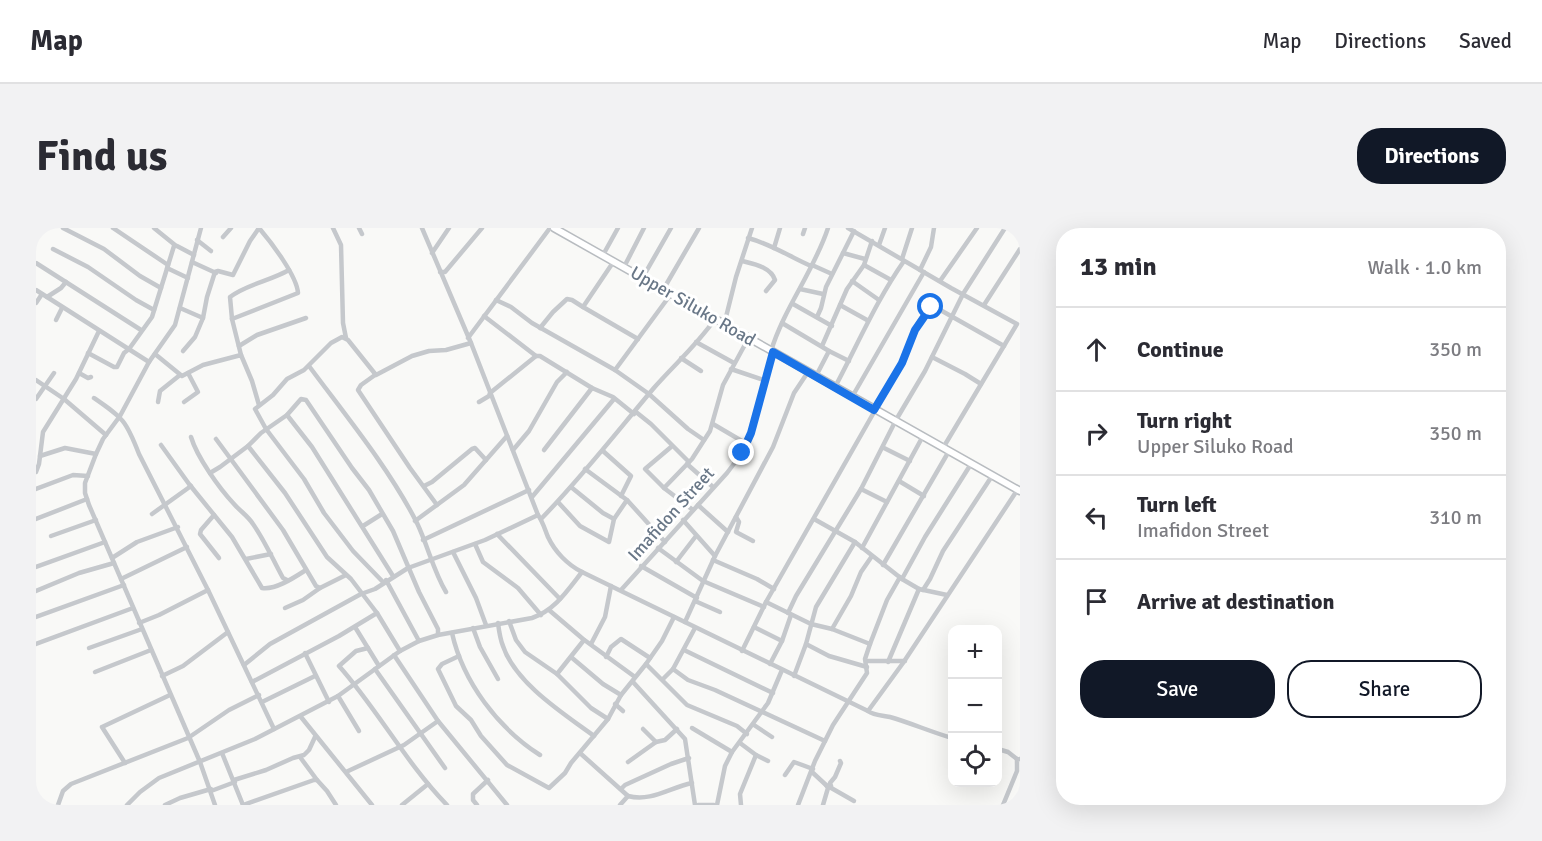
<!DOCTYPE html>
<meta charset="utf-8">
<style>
body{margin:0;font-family:Signika,sans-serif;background:#f2f2f3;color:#2b2b33}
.controls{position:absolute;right:18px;bottom:18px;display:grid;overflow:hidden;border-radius:12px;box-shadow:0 6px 24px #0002}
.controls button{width:54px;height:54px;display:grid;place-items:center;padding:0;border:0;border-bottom:2px solid #e1e1e2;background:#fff;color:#2b2b33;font:30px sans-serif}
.stop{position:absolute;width:18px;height:18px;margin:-14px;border:4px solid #1a73e8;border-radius:50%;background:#fff}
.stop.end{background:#1a73e8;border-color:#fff;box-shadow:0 2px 6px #0008}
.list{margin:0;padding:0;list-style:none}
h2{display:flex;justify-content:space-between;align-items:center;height:78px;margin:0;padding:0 24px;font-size:26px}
h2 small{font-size:20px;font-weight:400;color:#7c7c81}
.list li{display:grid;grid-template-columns:39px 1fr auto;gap:18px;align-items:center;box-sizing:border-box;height:84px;padding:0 24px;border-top:2px solid #e1e1e2}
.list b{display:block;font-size:22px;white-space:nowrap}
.list p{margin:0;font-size:20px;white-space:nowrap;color:#7c7c81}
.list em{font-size:20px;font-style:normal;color:#7c7c81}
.actions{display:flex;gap:12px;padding:18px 24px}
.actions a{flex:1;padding:14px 0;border:2px solid #111827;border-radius:24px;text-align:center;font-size:21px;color:#111827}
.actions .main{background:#111827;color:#fff}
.icon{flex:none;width:33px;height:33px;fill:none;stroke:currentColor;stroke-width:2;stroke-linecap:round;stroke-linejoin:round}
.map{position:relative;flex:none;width:984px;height:577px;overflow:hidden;border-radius:24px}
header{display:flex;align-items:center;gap:36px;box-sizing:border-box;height:84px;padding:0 30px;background:#fff;border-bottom:2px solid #e1e1e2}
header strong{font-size:28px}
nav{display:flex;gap:33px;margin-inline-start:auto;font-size:21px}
.intro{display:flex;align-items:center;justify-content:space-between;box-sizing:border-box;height:144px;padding:0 36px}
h1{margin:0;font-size:42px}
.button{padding:15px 27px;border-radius:24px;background:#111827;color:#fff;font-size:21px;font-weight:700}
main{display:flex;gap:36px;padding:0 36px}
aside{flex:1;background:#fff;border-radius:24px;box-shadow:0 6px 24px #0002}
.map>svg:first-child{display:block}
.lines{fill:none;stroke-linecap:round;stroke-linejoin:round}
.major-casing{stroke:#b8bcc0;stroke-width:9}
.minor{stroke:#c5c8cc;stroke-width:4.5}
.major{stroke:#fff;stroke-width:6}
.route{stroke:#1a73e8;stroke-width:8}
.labels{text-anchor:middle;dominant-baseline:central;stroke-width:6;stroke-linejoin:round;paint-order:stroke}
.street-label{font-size:18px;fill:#697787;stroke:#fff}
</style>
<header>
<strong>Map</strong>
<nav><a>Map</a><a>Directions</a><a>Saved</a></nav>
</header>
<div class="intro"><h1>Find us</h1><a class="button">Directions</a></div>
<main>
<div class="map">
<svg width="984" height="577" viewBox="0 0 984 577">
<rect width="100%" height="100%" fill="#f9f9f7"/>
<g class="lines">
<defs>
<polyline id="major" points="518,0 984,263"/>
</defs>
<use href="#major" class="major-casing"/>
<g class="minor">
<polyline points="0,0 0,1"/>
<polyline points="27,0 68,21 104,48 125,60"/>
<polyline points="77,0 132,37"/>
<polyline points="118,0 139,17"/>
<polyline points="165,0 139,97 113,134 84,188 67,211 60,226 49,255 49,265 53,277 164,534 179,577"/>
<polyline points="297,0 305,17 307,95 310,110"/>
<polyline points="323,0 326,6"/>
<path d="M386,0L435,115L502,287C507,294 509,302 512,309C519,324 532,337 546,344L832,483L867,435L982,261"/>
<polyline points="812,0 915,60 981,96 907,220"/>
<polyline points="767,6 769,0"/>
<polyline points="187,9 195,0"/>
<path d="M712,10C735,16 754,29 775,38"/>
<polyline points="161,12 175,23"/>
<polyline points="843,17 849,0"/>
<polyline points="738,20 744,0"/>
<polyline points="17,21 52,39 100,72 118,82"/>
<polyline points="396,25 413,0"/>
<polyline points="807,25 829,31"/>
<polyline points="567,27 582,0"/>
<polyline points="866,31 876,0"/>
<path d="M706,33C718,36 735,39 739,52L730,63"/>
<polyline points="156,34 180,45"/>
<polyline points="0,35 105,102"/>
<polyline points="776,37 796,46"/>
<polyline points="828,37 855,52"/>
<polyline points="588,39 608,0"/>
<polyline points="131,40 152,50"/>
<polyline points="884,42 895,19 898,0"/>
<polyline points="404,44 409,44 446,0"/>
<polyline points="607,49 635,0"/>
<polyline points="816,53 843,72"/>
<polyline points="904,53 941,0"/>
<polyline points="764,61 787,66"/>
<polyline points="0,62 113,134"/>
<polyline points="627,62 663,0"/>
<polyline points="11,69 25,60 30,54"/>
<polyline points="460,72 475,79 496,95 579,142 613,166 652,201 668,212"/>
<polyline points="0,75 6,66"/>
<polyline points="757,76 796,98"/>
<polyline points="804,77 831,92"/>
<polyline points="948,77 984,21"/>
<polyline points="547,79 602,111"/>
<polyline points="144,80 167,90 171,69 179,44 182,43 197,47 214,13 223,0"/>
<polyline points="448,88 500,128"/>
<polyline points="781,89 785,80 790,59 818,3"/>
<path d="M196,91L262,65C261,48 235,14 223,0"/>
<polyline points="20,92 26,80"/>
<polyline points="746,95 793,123 780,148"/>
<polyline points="688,97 700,49 716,0"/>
<polyline points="504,100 517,84 531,71 536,72 547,79 578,33"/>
<polyline points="432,110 514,0"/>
<polyline points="660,114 698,135"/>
<polyline points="203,118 221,107 270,90"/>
<polyline points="786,118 811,61 828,37 836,13"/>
<polyline points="147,123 159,109 167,90"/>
<path d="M735,123C748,80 778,43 792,0"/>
<polyline points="793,123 813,133"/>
<polyline points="52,125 78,139 81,139 88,125 93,121 116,89 138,18 141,18 158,27"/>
<polyline points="119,126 146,148 167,137 205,127 216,153 223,177"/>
<path d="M205,127L196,91L194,69C211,56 234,53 253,42"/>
<polyline points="896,129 929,146 945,156"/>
<polyline points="645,130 665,143"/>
<path d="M273,138C310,188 353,240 381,295C392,318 397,342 410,364"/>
<polyline points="695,141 728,152"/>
<polyline points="579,142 635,66"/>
<polyline points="43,145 52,150 55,149"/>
<polyline points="339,147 325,157 322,162 374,240 401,277"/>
<polyline points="0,152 28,171 70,207"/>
<path d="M799,159C822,116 840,73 868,33"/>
<polyline points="816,169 888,44"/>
<path d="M58,170C87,190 90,192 103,226L172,362L238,501"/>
<polyline points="0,171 18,145"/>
<polyline points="122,174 124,163 144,147"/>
<polyline points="148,174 162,164 152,145"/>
<polyline points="443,174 453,168 454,165 500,128 504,128 556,160 577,169 598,186"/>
<polyline points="600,184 615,196 653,234"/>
<polyline points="251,187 276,219 357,348"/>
<polyline points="677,196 711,216"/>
<path d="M155,209C161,229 183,260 198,276C204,283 212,288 217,296C229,313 237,332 247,350L251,352"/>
<polyline points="180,211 247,302 280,358 284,360 310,347"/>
<path d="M125,217L153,256L196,309L226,360C240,362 259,349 270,342"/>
<polyline points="848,220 874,233"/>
<polyline points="477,222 493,203 521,154 531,144"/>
<polyline points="508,222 556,160"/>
<polyline points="567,223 595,248 585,268"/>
<polyline points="4,228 29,220 60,226"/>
<polyline points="651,236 677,259"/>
<polyline points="549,241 591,272 629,314"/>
<polyline points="0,244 3,236 7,204 40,151 63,103"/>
<polyline points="174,245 184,239 212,218"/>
<polyline points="863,253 888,268"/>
<polyline points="388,258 396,254 436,221 439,220 450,232"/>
<polyline points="535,259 567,285 578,291"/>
<polyline points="628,260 609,241 635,219"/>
<polyline points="0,261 37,247 52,248"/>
<polyline points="825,261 851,274"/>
<polyline points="496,269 578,171"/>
<polyline points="522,274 544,298 573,314 578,291 591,272"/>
<polyline points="662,277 692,304"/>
<polyline points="657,282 628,260 656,231 674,203 687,157 712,111"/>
<polyline points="116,286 155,258"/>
<polyline points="178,287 165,302 164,306 183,330"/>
<polyline points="700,289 703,294 700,304 717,313"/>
<polyline points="0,291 51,271"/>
<path d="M505,291C545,250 580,205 617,161C637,138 661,117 679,91"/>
<polyline points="778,291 819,314 866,351 883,361"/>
<polyline points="647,292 679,328"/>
<polyline points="379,293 428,257 471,208"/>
<polyline points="327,298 346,286"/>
<polyline points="461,306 524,371"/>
<polyline points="15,308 60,292"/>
<polyline points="387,312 493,262"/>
<polyline points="819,314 780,379 770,416 793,428 831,439"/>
<polyline points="439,316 447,334 482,360 505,387"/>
<polyline points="622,320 667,353 728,379"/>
<polyline points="826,320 887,208"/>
<polyline points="417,324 440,370 450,397"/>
<polyline points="76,330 101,314 142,299"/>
<polyline points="210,331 235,326"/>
<polyline points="677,332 721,351 738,361"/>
<polyline points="640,334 660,308"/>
<polyline points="847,337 913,223"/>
<polyline points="605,338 661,370"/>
<polyline points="0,339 69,314"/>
<polyline points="85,351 151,319"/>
<polyline points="866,351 889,309 935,236"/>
<polyline points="350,352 383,413"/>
<polyline points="347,354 317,323 288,285 268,251 230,201 219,181 237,167 251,151 268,142 295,115 306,109 312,112 340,147 376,128 393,123 410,122 435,115"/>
<polyline points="585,362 691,245 706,225 713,211 737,124"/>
<polyline points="887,362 894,351 907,323 956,248"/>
<polyline points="0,363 43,345 78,335"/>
<polyline points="659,373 684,384"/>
<polyline points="730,374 775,396 796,401 834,416 851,372 864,349"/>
<polyline points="249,380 267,372 284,360"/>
<polyline points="513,382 547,411 599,449"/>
<polyline points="752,385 760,368 825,261 860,192 889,143 927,66 969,0"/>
<polyline points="0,389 88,357"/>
<polyline points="473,393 480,412 489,424 521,446 555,480 572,491"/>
<polyline points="649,394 679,328 737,219 758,165 772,144"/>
<polyline points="103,395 123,387 172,362"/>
<path d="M462,395C463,403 464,411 467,418C479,455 528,486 558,508"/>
<polyline points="319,399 343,438"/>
<polyline points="718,399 746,413"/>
<polyline points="437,400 444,419 462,451"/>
<polyline points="796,401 815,368 825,344 836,328"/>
<path d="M416,405C427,454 462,500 504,527"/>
<polyline points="0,416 97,380"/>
<polyline points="555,416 569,389 575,358"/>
<polyline points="53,420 106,401"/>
<path d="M332,420L320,423L303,438C342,482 370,535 411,577"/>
<polyline points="648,422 737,465"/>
<polyline points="364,423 341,385 315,351 291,329 249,265 212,218 225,205 251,187 265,171 270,172 316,240 333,262 357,303 383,364 402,401 402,407"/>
<path d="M706,423L730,374L866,135C873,116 879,92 895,79H899L968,118"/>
<polyline points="269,425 293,474"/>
<polyline points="358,427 402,493 471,577"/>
<polyline points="423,428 406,436 402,441 420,478 435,492 445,508 471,537 513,560 529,545 535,535 572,491 585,467 610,436 626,413 638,389"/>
<polyline points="535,429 567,456 585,467"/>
<polyline points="570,429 575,419 585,411 614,430"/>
<polyline points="830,433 869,433"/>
<polyline points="852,434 883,361 911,367"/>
<polyline points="610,436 651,477 701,498 711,506"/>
<polyline points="734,436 746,413 755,387"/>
<polyline points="208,437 234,416 325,366 339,361 372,340 449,312 502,287"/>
<polyline points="339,441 409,540"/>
<polyline points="637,441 652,452 679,462 789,513"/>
<polyline points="59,444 115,422"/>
<polyline points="521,446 548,412"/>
<polyline points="126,448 147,438 192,404"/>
<polyline points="758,448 770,416"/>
<polyline points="627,451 637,441 659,400"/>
<polyline points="216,454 303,408 341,385"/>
<polyline points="597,454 649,511 659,577"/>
<polyline points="302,468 323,503"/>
<polyline points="226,474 279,448"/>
<polyline points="579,476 587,483"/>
<path d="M832,483C839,488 846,487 854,489C875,495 895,504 916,510"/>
<polyline points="265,489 336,577"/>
<polyline points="718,497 736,509"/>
<polyline points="656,500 696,524"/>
<polyline points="607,501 620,514"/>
<polyline points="704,515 720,527 704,566 705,577"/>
<polyline points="962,521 972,524 981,531"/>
<polyline points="186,525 207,577"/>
<polyline points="544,525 592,568"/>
<polyline points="720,527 732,533"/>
<polyline points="264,529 281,552"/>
<polyline points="592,534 620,514 629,512 641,501"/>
<polyline points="89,535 66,499 134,467"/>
<polyline points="310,544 368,517 402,493"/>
<polyline points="776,544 790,557 818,573"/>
<polyline points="749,547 758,534 777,541"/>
<polyline points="198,552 230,542 257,530 268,527 273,522 279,509"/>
<polyline points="795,558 794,555 799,549 805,535 804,533"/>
<polyline points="585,561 589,557 635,536 653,530"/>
<polyline points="175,563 199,554"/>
<polyline points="22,577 27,563 35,556 152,510 193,482 223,467"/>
<path d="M91,577L104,564L123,550L219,511L302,468L364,423L383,413L402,407L496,390C519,382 531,363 546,344"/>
<polyline points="129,577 144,570 175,561"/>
<polyline points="207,577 278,552 281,552 291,563 300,577"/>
<polyline points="366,577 392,556"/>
<polyline points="441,577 437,572 437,566 452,552"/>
<path d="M584,577L592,568C615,574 633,560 656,555"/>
<polyline points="662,577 678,577"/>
<polyline points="681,577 689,538 696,524 732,475 746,442"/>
<polyline points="762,577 779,533 797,497 831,445 829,431 834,416"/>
<polyline points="787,577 792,560 790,557"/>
<polyline points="967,577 981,543 981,532 984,531"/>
</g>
<use href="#major" class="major"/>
</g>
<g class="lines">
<polyline class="route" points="706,225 715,205 737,124 838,182 866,135 879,102 895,79"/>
</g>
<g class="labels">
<g class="street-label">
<text transform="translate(657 78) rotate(30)">Upper Siluko Road</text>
<text transform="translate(635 286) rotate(-48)">Imafidon Street</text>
</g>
</g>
</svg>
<div class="controls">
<button>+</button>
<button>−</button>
<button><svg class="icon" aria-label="locate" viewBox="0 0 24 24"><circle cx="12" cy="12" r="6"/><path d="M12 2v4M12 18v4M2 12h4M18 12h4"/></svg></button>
</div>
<div class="stop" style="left:895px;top:79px"></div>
<div class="stop end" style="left:706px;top:225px"></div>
</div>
<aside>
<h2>13 min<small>Walk · 1.0 km</small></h2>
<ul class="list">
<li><svg class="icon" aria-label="ahead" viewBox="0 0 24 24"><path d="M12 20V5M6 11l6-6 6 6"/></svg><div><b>Continue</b></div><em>350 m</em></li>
<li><svg class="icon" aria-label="right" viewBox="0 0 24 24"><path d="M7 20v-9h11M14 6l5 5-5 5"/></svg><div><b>Turn right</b><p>Upper Siluko Road</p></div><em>350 m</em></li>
<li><svg class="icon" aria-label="left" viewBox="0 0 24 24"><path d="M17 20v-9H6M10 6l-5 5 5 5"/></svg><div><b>Turn left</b><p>Imafidon Street</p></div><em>310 m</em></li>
<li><svg class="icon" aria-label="arrive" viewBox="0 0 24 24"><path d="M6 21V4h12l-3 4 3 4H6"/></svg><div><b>Arrive at destination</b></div></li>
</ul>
<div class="actions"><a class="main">Save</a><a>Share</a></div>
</aside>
</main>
